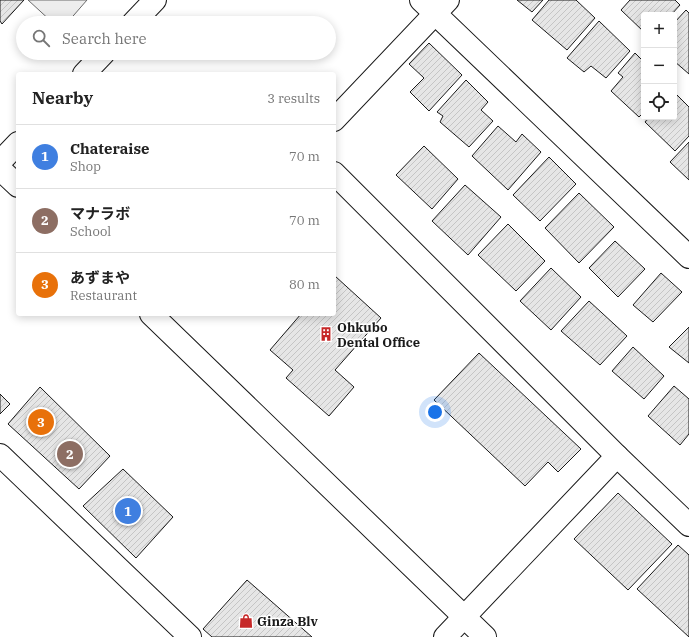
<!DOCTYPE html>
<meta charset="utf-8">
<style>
body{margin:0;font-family:"IBM Plex Serif","Noto Sans JP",serif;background:#f2f2f2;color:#222}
.controls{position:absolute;right:12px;top:12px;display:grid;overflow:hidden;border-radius:4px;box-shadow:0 2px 10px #0003}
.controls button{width:36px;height:36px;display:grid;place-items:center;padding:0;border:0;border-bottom:1px solid #e0e0e0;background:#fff;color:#222;font:20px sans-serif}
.you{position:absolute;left:435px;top:412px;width:14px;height:14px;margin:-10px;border:3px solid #fff;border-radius:50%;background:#1a73e8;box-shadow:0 0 0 6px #1a73e833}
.badge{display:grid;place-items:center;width:26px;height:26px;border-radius:50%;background:#c62828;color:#fff;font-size:13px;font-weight:700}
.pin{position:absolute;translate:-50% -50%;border:2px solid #fff;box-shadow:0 1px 4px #0006}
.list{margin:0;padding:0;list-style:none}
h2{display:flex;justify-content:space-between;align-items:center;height:52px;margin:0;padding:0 16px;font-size:17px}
h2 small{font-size:13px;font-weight:400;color:#767676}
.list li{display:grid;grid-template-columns:26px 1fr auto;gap:12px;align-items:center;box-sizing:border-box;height:64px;padding:0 16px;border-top:1px solid #e0e0e0}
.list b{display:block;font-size:15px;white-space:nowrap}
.list p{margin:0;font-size:13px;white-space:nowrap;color:#767676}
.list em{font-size:13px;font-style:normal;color:#767676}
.icon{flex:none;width:22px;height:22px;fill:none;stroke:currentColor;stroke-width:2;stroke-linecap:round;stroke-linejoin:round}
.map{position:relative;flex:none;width:689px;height:637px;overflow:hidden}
.search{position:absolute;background:#fff;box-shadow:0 2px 10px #0003;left:16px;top:16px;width:320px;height:44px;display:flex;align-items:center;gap:10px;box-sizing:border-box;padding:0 14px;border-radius:22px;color:#767676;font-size:15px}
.panel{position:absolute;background:#fff;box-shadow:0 2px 10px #0003;left:16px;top:72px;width:320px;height:244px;border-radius:4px}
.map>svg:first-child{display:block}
.pitch{fill:#ededed;stroke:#6a6a6a}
.building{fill:url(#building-hatch);stroke:#1a1a1a}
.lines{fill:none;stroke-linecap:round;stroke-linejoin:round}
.street-casing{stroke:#1a1a1a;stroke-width:24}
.secondary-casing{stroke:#1a1a1a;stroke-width:24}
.street{stroke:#fff;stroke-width:22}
.secondary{stroke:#fff;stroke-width:22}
.labels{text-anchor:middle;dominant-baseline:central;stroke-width:3;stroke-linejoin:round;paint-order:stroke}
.poi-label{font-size:13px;font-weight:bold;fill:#1a1a1a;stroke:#fff;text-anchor:start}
</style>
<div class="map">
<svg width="689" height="637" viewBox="0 0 689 637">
<defs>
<pattern id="building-hatch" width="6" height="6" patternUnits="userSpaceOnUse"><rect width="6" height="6" fill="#e6e6e6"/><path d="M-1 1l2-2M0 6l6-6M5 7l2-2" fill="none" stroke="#c5c5c5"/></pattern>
</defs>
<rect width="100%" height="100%" fill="#fff"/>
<polygon class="pitch" points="28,0 87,0 67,23 53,23"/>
<g class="building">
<polygon points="0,0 24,0 2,24 0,21"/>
<polygon points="517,0 543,0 532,12"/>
<polygon points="549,0 576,0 595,18 567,50 532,20"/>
<polygon points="630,0 675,0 680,5 671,15 644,15 644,32 621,10"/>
<polygon points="686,10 689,13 689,74 674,61 674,23"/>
<polygon points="599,21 630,51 606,78 591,66 584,72 567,58"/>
<polygon points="429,43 462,75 429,111 410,92 424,78 409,64"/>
<polygon points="635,53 644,62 644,112 639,117 611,91 623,77 618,73"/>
<polygon points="466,80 488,102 481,110 493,121 469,147 440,122 443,116 437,112"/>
<polygon points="674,92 689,107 689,136 675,151 645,122 649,117 674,117"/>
<polygon points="498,126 516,142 522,134 541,152 508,190 472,156"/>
<polygon points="689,142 689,180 670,162"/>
<polygon points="424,146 458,179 432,209 396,175"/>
<polygon points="549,157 576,184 540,221 513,195"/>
<polygon points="465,185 501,217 468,255 432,221"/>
<polygon points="579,193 614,227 579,263 545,228"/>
<polygon points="508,224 545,261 516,291 478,255"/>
<polygon points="615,241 645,269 618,297 589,268"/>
<polygon points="551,268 581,297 551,330 520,301"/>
<polygon points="661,273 682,292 653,322 633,305"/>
<polygon points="335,276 381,318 335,370 354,387 329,416 286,378 293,370 270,350 301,314 334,314"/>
<polygon points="589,301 627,336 600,365 561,331"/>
<polygon points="689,327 689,363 669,347"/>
<polygon points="633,347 664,376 644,399 612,371"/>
<polygon points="479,353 581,449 558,472 548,462 525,486 434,400"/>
<polygon points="674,386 689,399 689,434 680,445 648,416"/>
<polygon points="40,387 110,456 79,489 8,424"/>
<polygon points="0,394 10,404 0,414"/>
<polygon points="123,469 173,517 136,558 83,506"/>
<polygon points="618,493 672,544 628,590 574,539"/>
<polygon points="678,545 689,555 689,637 637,589"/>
<polygon points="247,580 312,637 212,637 203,629"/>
</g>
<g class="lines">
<defs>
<g id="street">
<polyline points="421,0 689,257"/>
<polyline points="334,120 448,0"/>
<polyline points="334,173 617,456 689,525"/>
<polyline points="0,455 190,637"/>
<polyline points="445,637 617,456"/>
</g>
<g id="secondary">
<polyline points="133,23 155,0"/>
<polyline points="84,74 104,53"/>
<polyline points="0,162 18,143"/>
<polyline points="0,169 18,186"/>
<polyline points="151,314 485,637"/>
</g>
</defs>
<use href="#street" class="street-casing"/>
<use href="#secondary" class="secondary-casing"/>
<use href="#street" class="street"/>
<use href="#secondary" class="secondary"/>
</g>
<defs>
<symbol id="building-bare" viewBox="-9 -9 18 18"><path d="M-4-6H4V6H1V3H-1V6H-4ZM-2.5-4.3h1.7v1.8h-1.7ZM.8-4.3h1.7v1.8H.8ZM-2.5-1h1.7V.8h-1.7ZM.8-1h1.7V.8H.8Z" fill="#c62828" stroke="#fff" stroke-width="2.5" paint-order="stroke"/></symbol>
<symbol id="shop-bare" viewBox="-9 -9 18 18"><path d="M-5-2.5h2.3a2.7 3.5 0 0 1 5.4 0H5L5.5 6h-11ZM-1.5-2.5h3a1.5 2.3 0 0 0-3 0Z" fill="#c62828" stroke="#fff" stroke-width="2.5" paint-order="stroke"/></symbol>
</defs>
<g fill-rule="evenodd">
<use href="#building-bare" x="316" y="324" width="20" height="20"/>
<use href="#shop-bare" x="236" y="611" width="20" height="20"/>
</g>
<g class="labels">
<g class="poi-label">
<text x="337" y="327">Ohkubo<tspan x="337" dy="15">Dental Office</tspan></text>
<text x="257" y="621">Ginza Blv</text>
</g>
</g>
</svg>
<div class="controls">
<button>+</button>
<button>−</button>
<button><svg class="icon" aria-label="locate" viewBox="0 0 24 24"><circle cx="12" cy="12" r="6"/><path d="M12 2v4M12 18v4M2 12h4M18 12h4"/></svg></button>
</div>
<div class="you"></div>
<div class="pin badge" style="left:128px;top:511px;background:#3f7fe0">1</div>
<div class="pin badge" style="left:70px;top:454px;background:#8d6e63">2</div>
<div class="pin badge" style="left:41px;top:422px;background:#e8710a">3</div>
<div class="search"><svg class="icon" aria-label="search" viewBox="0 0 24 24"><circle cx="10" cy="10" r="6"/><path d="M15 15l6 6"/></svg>Search here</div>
<section class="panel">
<h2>Nearby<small>3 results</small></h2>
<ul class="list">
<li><span class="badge" style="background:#3f7fe0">1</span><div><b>Chateraise</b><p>Shop</p></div><em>70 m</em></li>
<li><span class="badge" style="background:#8d6e63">2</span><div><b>マナラボ</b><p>School</p></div><em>70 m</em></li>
<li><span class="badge" style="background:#e8710a">3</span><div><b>あずまや</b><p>Restaurant</p></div><em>80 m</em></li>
</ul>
</section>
</div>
